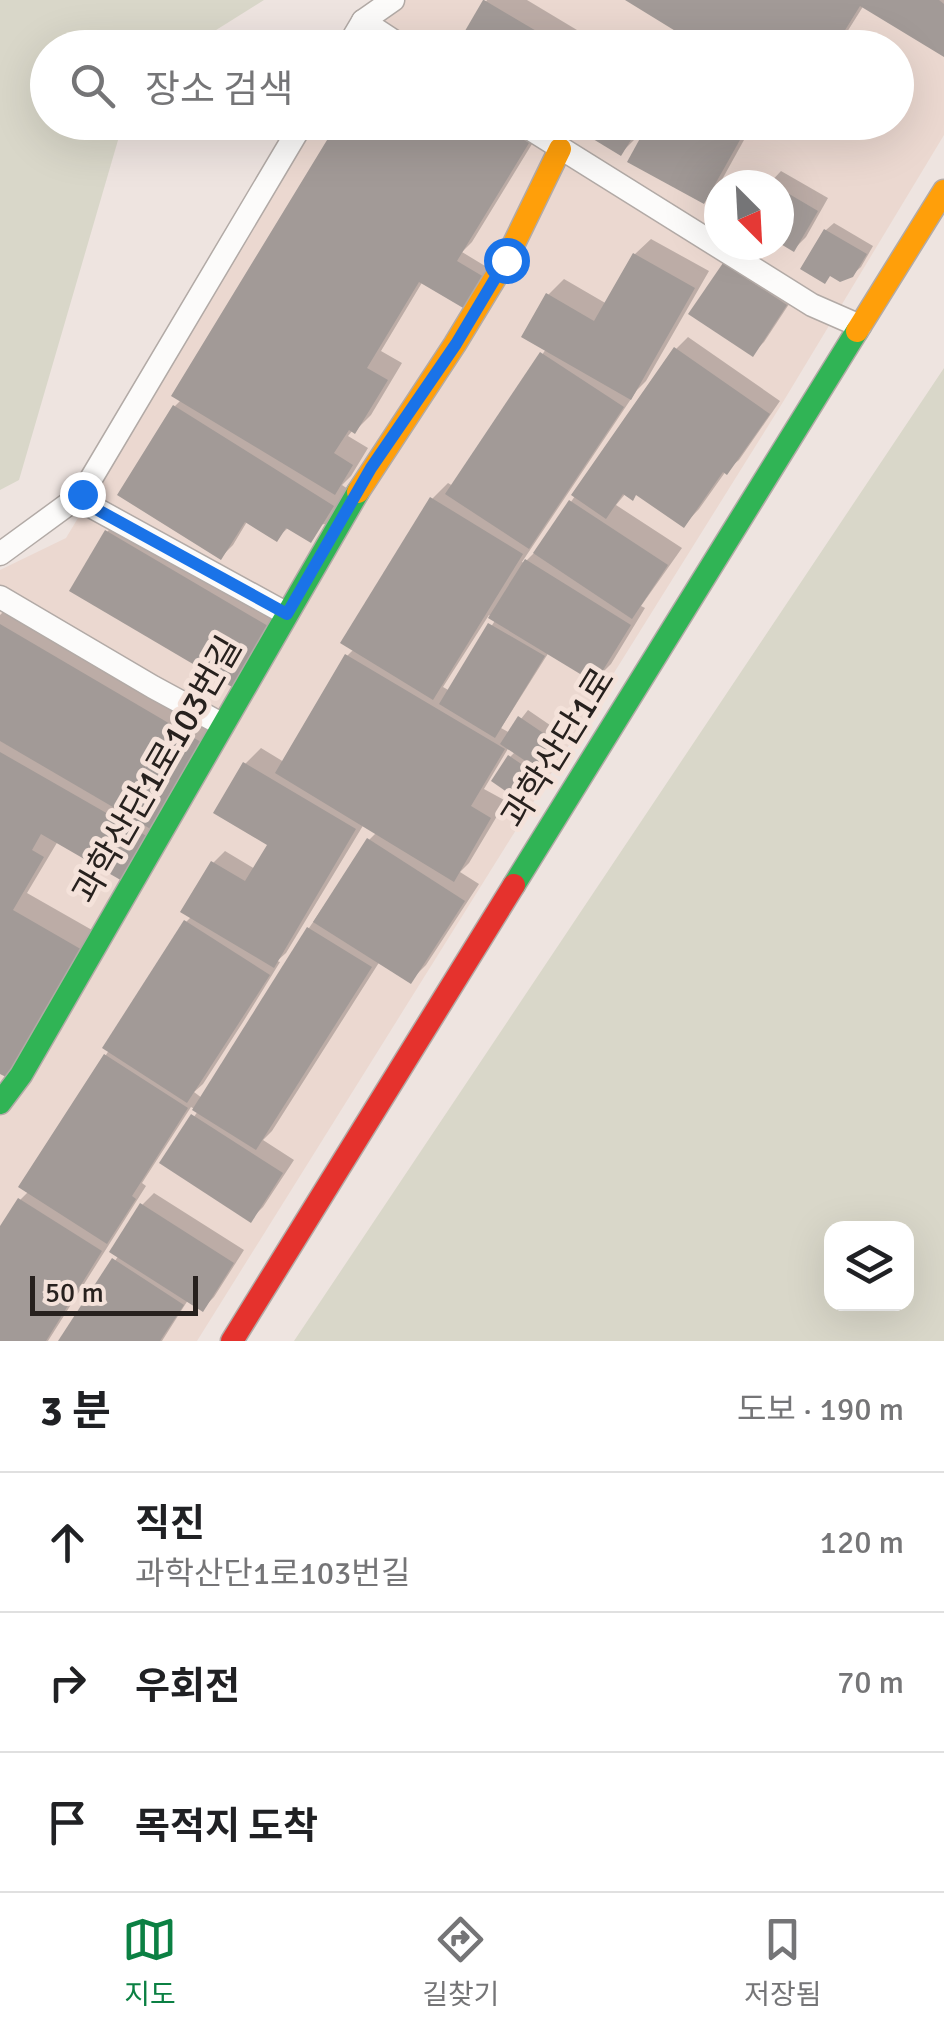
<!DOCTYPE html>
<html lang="ko">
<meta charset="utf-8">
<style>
body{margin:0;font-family:Signika,"Noto Sans KR",sans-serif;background:#f6f6f6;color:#202124}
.controls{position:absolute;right:30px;bottom:30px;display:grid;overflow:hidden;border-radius:20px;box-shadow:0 10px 40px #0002}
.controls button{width:90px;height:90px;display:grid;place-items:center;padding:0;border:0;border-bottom:2px solid #e0e0e0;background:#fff;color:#202124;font:50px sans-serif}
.compass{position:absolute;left:704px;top:170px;width:90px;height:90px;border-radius:50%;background:#fff;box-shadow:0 10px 40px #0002;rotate:156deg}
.scale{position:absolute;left:30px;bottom:25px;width:168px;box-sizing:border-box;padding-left:10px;border:5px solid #27211e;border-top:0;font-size:28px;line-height:35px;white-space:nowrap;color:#27211e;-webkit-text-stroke:8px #f4e2da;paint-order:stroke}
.stop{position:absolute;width:30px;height:30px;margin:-22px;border:8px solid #1a73e8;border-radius:50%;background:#fff}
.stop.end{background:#1a73e8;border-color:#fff;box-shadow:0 2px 10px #0008}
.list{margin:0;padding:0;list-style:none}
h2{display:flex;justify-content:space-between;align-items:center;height:130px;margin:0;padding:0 40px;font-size:42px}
h2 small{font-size:32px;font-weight:400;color:#757577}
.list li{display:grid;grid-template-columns:65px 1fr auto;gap:30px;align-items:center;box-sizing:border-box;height:140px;padding:0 40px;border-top:2px solid #e0e0e0}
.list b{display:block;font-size:38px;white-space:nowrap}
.list p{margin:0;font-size:32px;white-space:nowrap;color:#757577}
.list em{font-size:32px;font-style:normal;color:#757577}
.icon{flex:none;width:55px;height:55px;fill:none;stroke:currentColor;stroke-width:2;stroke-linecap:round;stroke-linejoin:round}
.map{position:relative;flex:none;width:944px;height:1341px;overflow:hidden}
.search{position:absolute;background:#fff;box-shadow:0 10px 40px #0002;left:30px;right:30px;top:30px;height:110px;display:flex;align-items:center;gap:25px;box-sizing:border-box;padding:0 35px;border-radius:55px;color:#757577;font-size:38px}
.sheet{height:550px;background:#fff}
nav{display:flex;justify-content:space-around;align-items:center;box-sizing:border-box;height:140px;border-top:2px solid #e0e0e0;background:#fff;font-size:28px;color:#757577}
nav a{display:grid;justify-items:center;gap:5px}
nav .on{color:#0b8043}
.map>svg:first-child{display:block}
.built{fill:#ebd8d0;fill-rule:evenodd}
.green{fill:#d9d7c9;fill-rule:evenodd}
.shadow{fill:#0003;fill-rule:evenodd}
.building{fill:#a29a97}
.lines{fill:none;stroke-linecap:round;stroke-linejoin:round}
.street-casing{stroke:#b2aaa6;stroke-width:25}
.fast-casing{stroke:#b2aaa6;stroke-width:25}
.slow-casing{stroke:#b2aaa6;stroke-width:25}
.jam-casing{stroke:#b2aaa6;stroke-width:25}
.street{stroke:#fcfbfa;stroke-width:22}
.fast{stroke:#30b455;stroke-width:22}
.slow{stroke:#ff9f0a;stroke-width:22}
.jam{stroke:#e5322d;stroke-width:22}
.route{stroke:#1a73e8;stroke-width:12}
.labels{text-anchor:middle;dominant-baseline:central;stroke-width:10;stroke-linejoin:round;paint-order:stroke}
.street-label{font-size:35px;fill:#27211e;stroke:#f4e2da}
</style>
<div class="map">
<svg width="944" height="1341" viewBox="0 0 944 1341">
<rect width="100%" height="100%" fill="#eee4e0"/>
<path class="built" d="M405,0H944V135L783,402L197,1341H0V570L66,538L315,123L896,122V48L360,47L385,13ZM719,185H779V245H719Z"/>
<g class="green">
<polygon points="0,0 264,0 189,47 48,48 48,122 123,123 19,480 0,490"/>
<path d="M944,368V1341H294ZM832,1228H906V1304H832Z"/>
</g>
<g class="shadow">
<polygon points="487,0 527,0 607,48 458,48"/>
<polygon points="630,0 944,0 944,54 864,5 837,48 776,48 749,31 737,48 695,48 700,43"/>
<polygon points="341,122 536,122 543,126 472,242 462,252 495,272 477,301 423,281 381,351 402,363 371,415 355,431 353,430 348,436 368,448 351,476 342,485 348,489 326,524 289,527 277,538 248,520 233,545 221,557 175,406 182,399"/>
<polygon points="570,122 646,122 637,137 621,153"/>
<polygon points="652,122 754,122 719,185 703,201"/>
<polygon points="781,171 828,198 806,237 794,249 779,241 779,185 768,185"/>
<polygon points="834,223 873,246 861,267 852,275 832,274 803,269 826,230"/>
<path d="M651,239L709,271L646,381L637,390L522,562L524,563L540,547L676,349L688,337L780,401L739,460L726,471L699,509L684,525L637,492L626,493L616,505L682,548L641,606L645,608L611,664L595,680L549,652L501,728L510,733L528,710L566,736L528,791L510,757L516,751L509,747L484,789L506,801L469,863L460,872L479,884L426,965L410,981L380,961L272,1131L263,1140L294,1160L263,1207L251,1219L163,1162L198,1111L191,1107L142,1183L146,1186L48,1341H0V1231L20,1200L29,1191L106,1055L186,922L192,916L213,863L225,851L255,869L269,846L245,764L261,748L284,762L347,656L354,649L432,499L448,483L453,486L546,349L548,295L564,279L607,304L635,254ZM489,615L496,619L450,691L443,687ZM364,824L377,832L369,840L309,928L202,1098L194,1092L203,1084L243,1022L280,962L277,961L286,953Z"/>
<polygon points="736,252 797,292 764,342 752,354 724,264"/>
<polygon points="123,516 282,609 247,668 107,532"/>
<polygon points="10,605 220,728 140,863 58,841 27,893 99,934 0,1071 0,615"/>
<polygon points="154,1193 244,1250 214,1297 202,1309 188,1300 162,1341 61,1341 119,1255 142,1205"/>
</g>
<g class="building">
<polygon points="483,0 484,0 565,48 455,48"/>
<polygon points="625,0 939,0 944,4 944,57 860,6 834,48 771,48 745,31 735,48 703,48"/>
<polygon points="338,122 494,122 529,143 457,261 489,280 470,312 419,282 367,368 388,380 355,434 349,430 334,453 353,465 335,495 171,396"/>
<polygon points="565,122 642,122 621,156"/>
<polygon points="649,122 750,122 704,204 627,162"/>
<polygon points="779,188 818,211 794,252 779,243"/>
<polygon points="824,229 867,254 853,277 840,282 830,276 825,284 800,269"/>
<polygon points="633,253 695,288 631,400 521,337 546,293 594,321"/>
<polygon points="723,263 787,305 753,357 688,314"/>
<polygon points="674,347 770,414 727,475 723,472 684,528 636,495 633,501 623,494 606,519 571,495"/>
<polygon points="540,352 624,407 529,549 445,494"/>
<polygon points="173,405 334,506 311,543 286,528 277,542 245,522 221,560 117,495"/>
<polygon points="430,497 523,554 433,700 340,643"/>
<polygon points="569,500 668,565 632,619 533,553"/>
<polygon points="105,530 268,626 232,687 69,591"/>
<polygon points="525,559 631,625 595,683 488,618"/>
<polygon points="488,623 545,656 495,738 439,704"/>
<polygon points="0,624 206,745 154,831 0,741"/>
<polygon points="345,654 505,749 471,806 491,818 454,882 275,773"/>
<polygon points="518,716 561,745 542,772 500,744"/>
<polygon points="0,752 150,838 124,882 41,834 32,850 44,857 13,910 84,951 6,1077 0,1074"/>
<polygon points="508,755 539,776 521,802 491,781"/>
<polygon points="243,762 356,829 274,968 180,912 211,861 245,881 267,845 213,813"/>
<polygon points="367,838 465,901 411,984 313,922"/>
<polygon points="184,920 270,975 187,1103 102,1048"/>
<polygon points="307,927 372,967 256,1150 192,1110"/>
<polygon points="104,1054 188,1108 132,1196 136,1199 107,1244 18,1187"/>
<polygon points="191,1114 283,1173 251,1223 159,1163"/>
<polygon points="18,1198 102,1251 46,1341 0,1341 0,1226"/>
<polygon points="140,1203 234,1263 203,1312 109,1252"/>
<polygon points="112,1258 184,1305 160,1341 58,1341"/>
</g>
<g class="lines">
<defs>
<g id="street">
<polyline points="363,21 404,48"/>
<polyline points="347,48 363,21 393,0"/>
<polyline points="519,122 812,305 860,326"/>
<polyline points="76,498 287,614"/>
<polyline points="0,554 82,494 303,122"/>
<polyline points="0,597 153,687 223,725"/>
</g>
<g id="fast">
<polyline points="514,885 857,331"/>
<polyline points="0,1103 21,1075 358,492"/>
</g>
<g id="slow">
<polyline points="857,331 944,191"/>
<polyline points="358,492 455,344 506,260 560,149"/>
</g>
<polyline id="jam" points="232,1341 514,885"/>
</defs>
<use href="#street" class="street-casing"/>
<use href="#fast" class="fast-casing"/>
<use href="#slow" class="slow-casing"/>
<use href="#jam" class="jam-casing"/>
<use href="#street" class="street"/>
<use href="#fast" class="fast"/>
<use href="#slow" class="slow"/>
<use href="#jam" class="jam"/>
</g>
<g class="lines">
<polyline class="route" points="82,494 76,498 287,614 371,468 456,344 506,260"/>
</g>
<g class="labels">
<g class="street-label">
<text transform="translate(558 748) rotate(-58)">과학산단1로</text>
<text transform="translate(157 770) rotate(-60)">과학산단1로103번길</text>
</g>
</g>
</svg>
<div class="controls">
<button><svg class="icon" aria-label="layers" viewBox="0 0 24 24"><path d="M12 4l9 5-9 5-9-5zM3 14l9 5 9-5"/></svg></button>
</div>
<svg class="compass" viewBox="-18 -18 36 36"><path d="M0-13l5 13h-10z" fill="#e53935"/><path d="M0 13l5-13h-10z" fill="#757577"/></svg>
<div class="scale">50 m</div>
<div class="stop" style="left:506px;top:260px"></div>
<div class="stop end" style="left:82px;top:494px"></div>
<div class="search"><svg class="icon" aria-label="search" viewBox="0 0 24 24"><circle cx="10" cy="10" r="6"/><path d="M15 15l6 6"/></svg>장소 검색</div>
</div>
<section class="sheet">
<h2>3 분<small>도보 · 190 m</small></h2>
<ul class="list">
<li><svg class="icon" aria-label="ahead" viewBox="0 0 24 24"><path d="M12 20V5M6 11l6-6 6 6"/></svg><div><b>직진</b><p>과학산단1로103번길</p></div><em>120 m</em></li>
<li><svg class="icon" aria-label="right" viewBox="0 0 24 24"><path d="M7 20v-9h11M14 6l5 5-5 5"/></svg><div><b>우회전</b></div><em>70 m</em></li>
<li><svg class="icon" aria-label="arrive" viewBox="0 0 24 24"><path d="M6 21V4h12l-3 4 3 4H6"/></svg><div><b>목적지 도착</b></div></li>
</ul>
</section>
<nav>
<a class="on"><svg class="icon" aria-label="map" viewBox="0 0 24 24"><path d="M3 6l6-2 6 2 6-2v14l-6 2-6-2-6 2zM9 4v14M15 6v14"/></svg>지도</a>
<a><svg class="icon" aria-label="directions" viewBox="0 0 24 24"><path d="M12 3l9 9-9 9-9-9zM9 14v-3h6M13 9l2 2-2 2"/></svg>길찾기</a>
<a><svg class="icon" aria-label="saved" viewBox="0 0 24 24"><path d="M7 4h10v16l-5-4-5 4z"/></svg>저장됨</a>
</nav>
